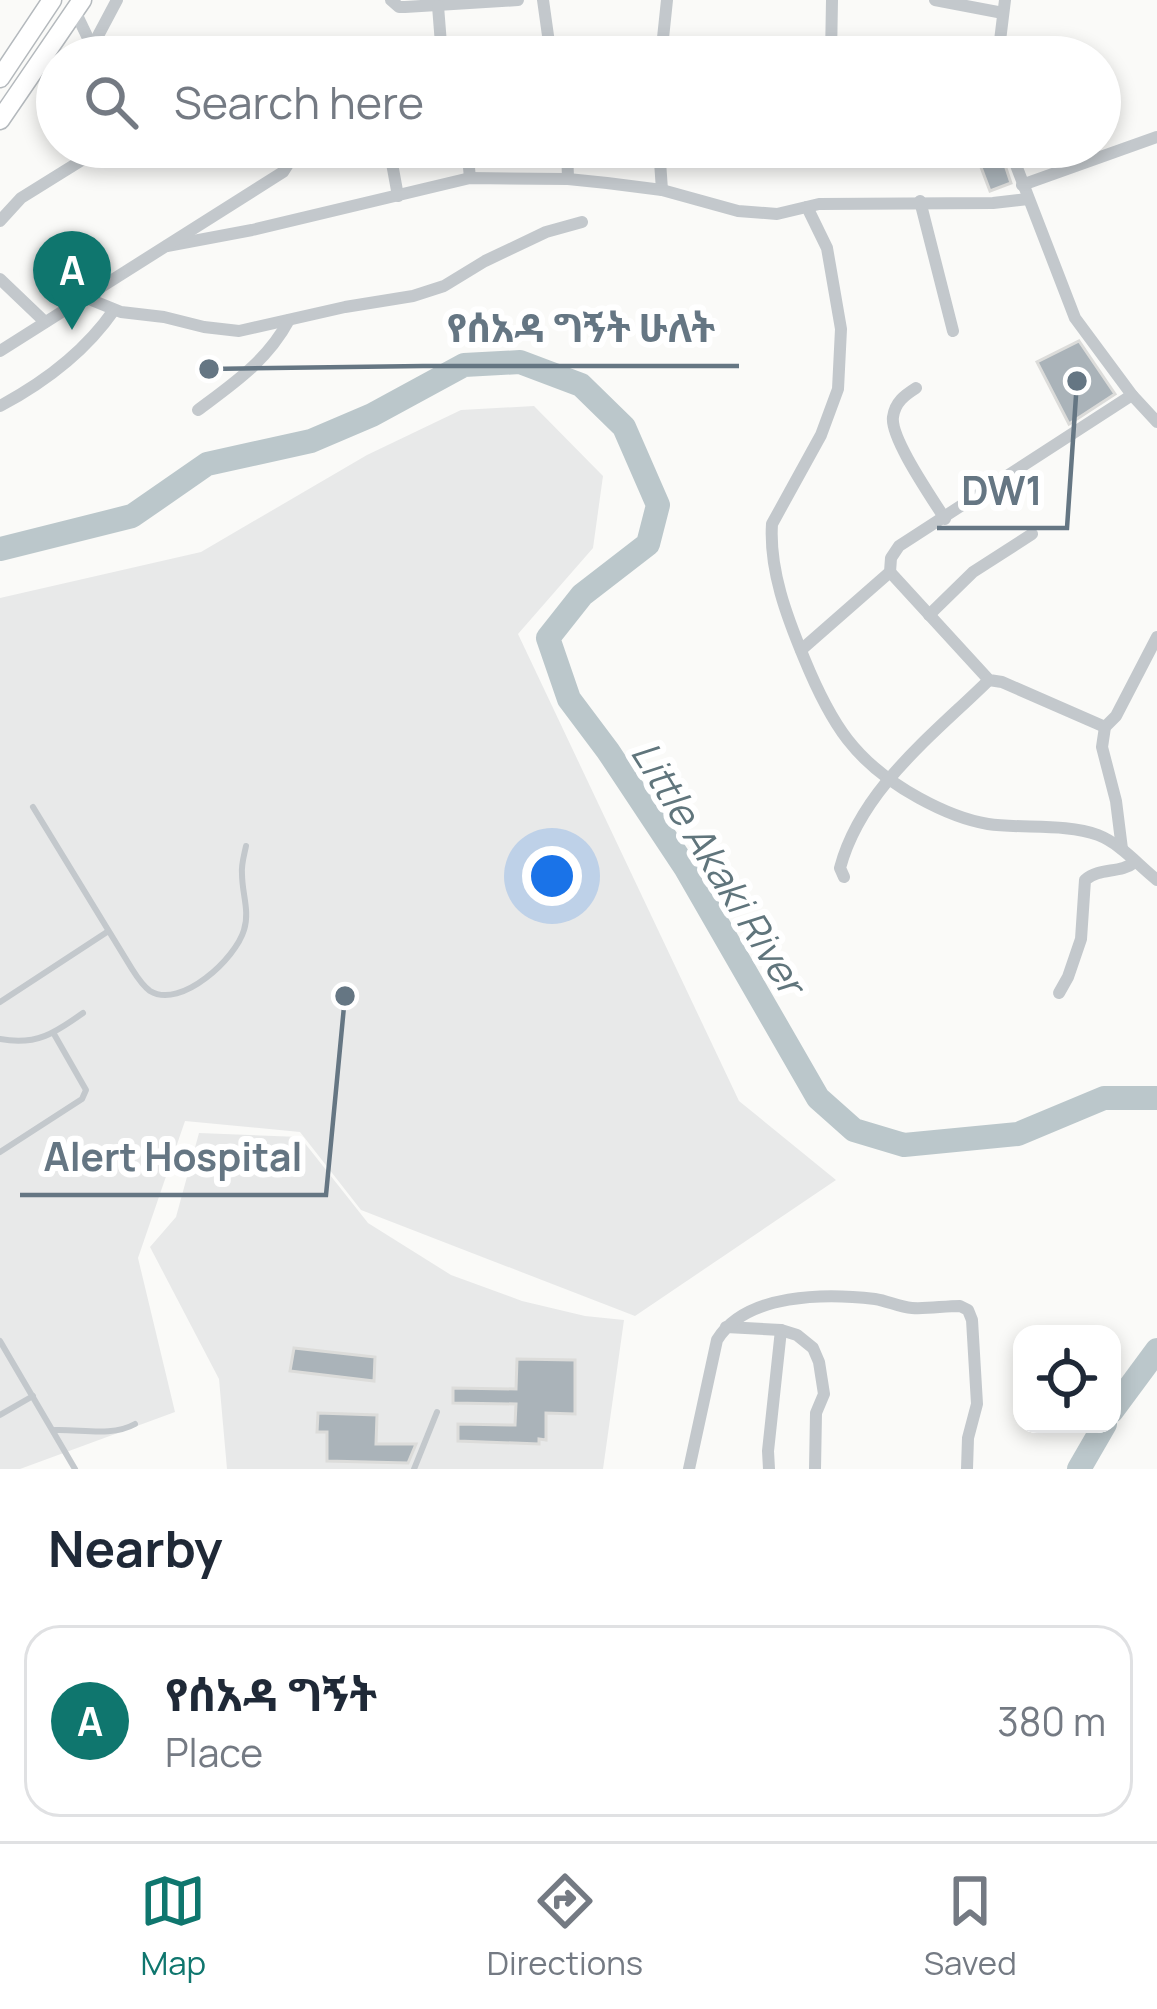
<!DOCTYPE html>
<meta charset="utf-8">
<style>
body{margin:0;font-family:Manrope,"Noto Sans Ethiopic",sans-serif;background:#f2f2f3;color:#1f2937}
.controls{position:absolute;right:36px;bottom:36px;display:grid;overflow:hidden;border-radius:24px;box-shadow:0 6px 18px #0003}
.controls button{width:108px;height:108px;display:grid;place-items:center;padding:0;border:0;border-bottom:3px solid #e0e1e3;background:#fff;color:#1f2937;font:60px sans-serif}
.you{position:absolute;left:552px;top:876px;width:42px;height:42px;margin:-30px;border:9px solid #fff;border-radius:50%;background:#1a73e8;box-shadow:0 0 0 18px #1a73e833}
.badge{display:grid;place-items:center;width:78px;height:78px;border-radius:50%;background:#0f766e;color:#fff;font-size:39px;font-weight:700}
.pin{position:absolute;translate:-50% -99px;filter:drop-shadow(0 3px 6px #0008)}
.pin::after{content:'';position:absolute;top:63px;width:42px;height:36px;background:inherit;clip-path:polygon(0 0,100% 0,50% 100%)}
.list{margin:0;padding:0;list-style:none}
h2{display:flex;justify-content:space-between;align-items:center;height:156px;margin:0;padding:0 48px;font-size:51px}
h2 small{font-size:39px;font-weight:400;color:#747a83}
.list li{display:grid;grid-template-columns:78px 1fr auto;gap:36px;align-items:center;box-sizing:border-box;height:192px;margin:0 24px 24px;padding:0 24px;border:3px solid #e0e1e3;border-radius:36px}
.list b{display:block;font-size:45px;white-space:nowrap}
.list p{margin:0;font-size:39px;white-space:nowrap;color:#747a83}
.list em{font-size:39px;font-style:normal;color:#747a83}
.icon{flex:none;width:66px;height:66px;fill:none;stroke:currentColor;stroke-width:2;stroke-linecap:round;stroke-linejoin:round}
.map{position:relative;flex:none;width:1157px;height:1469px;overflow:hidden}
.search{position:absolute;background:#fff;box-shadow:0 6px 18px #0003;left:36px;right:36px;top:36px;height:132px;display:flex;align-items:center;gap:30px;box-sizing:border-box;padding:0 42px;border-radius:66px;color:#747a83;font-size:45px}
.sheet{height:372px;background:#fff}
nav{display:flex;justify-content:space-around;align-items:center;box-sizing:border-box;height:168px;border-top:3px solid #e0e1e3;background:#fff;font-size:33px;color:#747a83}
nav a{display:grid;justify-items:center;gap:6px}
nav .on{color:#0f766e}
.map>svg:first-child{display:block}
.built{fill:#e8e9e9}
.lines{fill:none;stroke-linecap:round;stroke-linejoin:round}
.river{stroke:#bbc7cb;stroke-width:24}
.building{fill:#aab3b9;stroke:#dcdcda;stroke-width:3}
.trunk-casing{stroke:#b4b9bd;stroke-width:21}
.service{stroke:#c3c8cc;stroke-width:6}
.minor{stroke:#c3c8cc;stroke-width:12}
.trunk{stroke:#fff;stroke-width:18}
.labels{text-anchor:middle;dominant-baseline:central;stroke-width:12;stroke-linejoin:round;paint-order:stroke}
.water-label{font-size:39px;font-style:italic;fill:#60757c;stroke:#fff}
.leader{fill:none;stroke:#657683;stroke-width:4.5}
.callout-dot{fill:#657683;stroke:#fff;stroke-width:4.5}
.callout-label{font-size:39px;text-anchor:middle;font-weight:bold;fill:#657683;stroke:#fff;stroke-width:12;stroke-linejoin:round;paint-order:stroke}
</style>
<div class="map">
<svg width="1157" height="1469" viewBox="0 0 1157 1469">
<rect width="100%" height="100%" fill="#fafaf8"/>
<g class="built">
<polygon points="534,406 603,476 593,548 518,634 739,1101 836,1180 635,1316 361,1210 300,1132 185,1121 138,1258 175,1412 20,1469 0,1469 0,598 201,552 367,455 461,410"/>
<polygon points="199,1133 300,1137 368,1223 451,1275 522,1301 585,1316 624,1320 603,1469 227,1469 219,1379 150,1247 176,1217"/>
</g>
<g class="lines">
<g class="river">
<polyline points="0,549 132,516 207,464 311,441 372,415 464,365 520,362 581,385 624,427 658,505 648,544 582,595 548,638 569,699 608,751 685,867 818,1098 854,1130 904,1145 1018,1134 1104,1098 1157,1098"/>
<polyline points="1112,1411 1157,1350"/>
<polyline points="1079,1469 1105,1424"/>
</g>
</g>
<g class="building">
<polygon points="994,147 999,147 1011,183 990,191 976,154"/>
<polygon points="1079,341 1115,394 1069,424 1037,362"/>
<polygon points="294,1348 375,1357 374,1381 290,1371"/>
<polygon points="517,1359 575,1360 575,1414 546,1413 546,1440 539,1439 539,1444 458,1441 458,1424 515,1425 516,1404 453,1403 453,1388 516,1389"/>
<polygon points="318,1413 377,1415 376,1444 416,1444 408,1463 327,1461 327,1432 317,1432"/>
</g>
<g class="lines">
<defs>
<g id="trunk">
<polyline points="0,78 52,0"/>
<polyline points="0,120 82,0"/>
</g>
</defs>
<use href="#trunk" class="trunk-casing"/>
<g class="service">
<path d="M33,807L132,969C137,977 143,986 150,991C181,1010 236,958 244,930C250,911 242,894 242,874C241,865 244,856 246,846"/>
<polyline points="0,1002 107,932"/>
<path d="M0,1039C36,1046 55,1033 83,1013"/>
<polyline points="0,1152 82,1099 86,1090 54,1034"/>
<polyline points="0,1341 75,1469"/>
<polyline points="0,1415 33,1396"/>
<path d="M55,1430C81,1429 112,1437 135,1424"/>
<polyline points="414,1469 437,1412"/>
</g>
<g class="minor">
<polyline points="391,0 399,7 405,7 518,0"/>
<polyline points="543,0 551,57"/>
<polyline points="935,0 1003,13"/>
<polyline points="438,6 441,44 457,51 460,57"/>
<polyline points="75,11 97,57"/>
<polyline points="91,49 117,0"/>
<polyline points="753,50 774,57"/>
<polyline points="661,57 667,0"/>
<polyline points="831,57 832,0"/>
<polyline points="998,57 1005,0"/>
<polyline points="389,147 398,196"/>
<polyline points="467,147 470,178"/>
<polyline points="567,147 568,179"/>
<polyline points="659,147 662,190"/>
<polyline points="1009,147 1075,318 1132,395 1157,422"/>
<polyline points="1022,185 1157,137"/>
<polyline points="920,201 953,331"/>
<path d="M807,207L827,248L836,300L841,329L838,389L821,435L772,524C769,570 787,617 804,658C831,724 855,763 919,798C939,809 964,820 988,824C1022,829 1066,823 1098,835C1121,844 1138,865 1157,880"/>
<polyline points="0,221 21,198 103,147"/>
<polyline points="167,246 252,230 470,178 568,179 607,183 662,190 738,211 777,214 819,204 993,203 1028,199"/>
<polyline points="0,279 45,322"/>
<polyline points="84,297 121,312 164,317 204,327 239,331 345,307 413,296 444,286 485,261 546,232 582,222"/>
<polyline points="0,351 283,172 290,161 287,147"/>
<path d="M916,388C905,395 895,402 893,417C890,438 932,498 945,519"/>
<path d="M0,406C45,382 85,352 114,310"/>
<path d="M198,410C234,383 267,361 289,320"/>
<polyline points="890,572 989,680 1002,682 1105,727"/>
<polyline points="929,615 973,572 1032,534"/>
<polyline points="801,650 890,572 891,558 899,546 1132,395"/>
<polyline points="1122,849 1116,801 1102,747 1105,727 1116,716 1157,637"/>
<path d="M844,877L840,868C861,789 933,735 989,680"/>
<path d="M1059,993L1068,977L1081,939L1085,880C1100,867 1120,874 1135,862"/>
<polyline points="726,1327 781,1330 797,1335 813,1348 819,1362 824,1394 816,1413 815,1469"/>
<path d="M689,1469L717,1340C746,1293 826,1293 875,1299C888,1301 899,1307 912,1308C928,1309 944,1306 960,1306L968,1310L972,1320L977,1404L968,1438L967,1469"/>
<polyline points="769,1469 768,1451 781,1330"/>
</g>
<use href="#trunk" class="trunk"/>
</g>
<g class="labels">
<g class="water-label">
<text transform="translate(719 867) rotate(58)">Little Akaki River</text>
</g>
</g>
<path class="leader" d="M209 369L423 366H739M1077 381L1067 528H937M345 996L326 1195H20"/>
<g class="callout-dot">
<circle cx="209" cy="369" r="12"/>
<circle cx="1077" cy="381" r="12"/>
<circle cx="345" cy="996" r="12"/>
</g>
<g class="callout-label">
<text x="581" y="342">የሰአዳ ግኝት ሁለት</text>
<text x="1002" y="505">DW1</text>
<text x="173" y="1171">Alert Hospital</text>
</g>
</svg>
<div class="controls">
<button><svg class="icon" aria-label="locate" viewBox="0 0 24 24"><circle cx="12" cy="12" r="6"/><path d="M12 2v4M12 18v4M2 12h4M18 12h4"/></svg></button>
</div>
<div class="you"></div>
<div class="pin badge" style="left:72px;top:330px">A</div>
<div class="search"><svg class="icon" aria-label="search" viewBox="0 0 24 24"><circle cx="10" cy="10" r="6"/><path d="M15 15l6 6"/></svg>Search here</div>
</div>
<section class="sheet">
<h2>Nearby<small></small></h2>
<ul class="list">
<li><span class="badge">A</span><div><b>የሰአዳ ግኝት</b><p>Place</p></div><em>380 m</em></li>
</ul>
</section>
<nav>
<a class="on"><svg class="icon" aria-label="map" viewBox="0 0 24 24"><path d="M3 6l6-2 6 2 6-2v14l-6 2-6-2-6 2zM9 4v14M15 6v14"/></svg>Map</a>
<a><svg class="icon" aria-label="directions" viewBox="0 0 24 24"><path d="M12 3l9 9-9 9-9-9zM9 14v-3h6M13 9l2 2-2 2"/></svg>Directions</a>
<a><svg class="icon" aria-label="saved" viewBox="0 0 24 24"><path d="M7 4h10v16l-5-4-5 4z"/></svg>Saved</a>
</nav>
